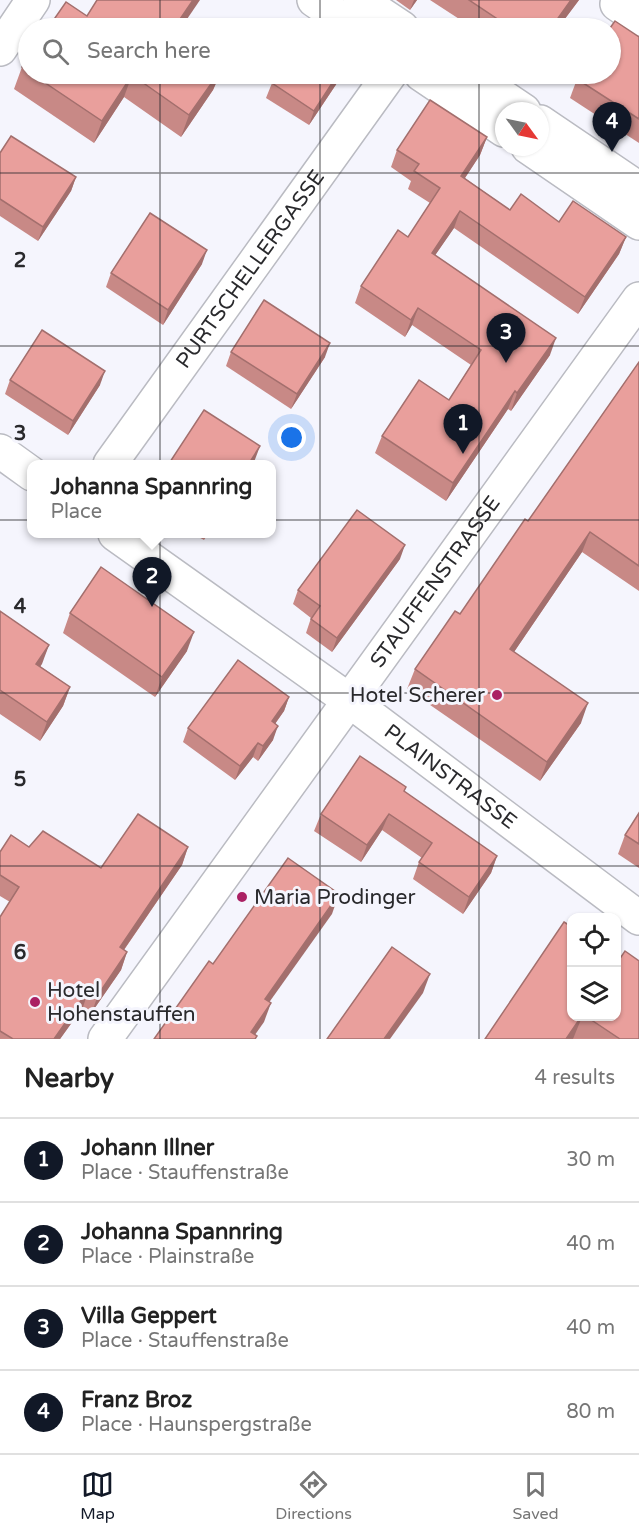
<!DOCTYPE html>
<meta charset="utf-8">
<style>
body{margin:0;font-family:"Varela Round",sans-serif;background:#f6f6f6;color:#222}
.controls{position:absolute;right:18px;bottom:18px;display:grid;overflow:hidden;border-radius:12px;box-shadow:0 2px 4px #0004}
.controls button{width:54px;height:54px;display:grid;place-items:center;padding:0;border:0;border-bottom:2px solid #e0e0e0;background:#fff;color:#222;font:30px sans-serif}
.compass{position:absolute;left:495px;top:102px;width:54px;height:54px;border-radius:50%;background:#fff;box-shadow:0 2px 4px #0004;rotate:123deg}
.you{position:absolute;left:292px;top:438px;width:21px;height:21px;margin:-15px;border:4px solid #fff;border-radius:50%;background:#1a73e8;box-shadow:0 0 0 9px #1a73e833}
.badge{display:grid;place-items:center;width:39px;height:39px;border-radius:50%;background:#111827;color:#fff;font-size:20px;font-weight:700}
.pin{position:absolute;translate:-50% -50px;filter:drop-shadow(0 2px 3px #0008)}
.pin::after{content:'';position:absolute;top:32px;width:21px;height:18px;background:inherit;clip-path:polygon(0 0,100% 0,50% 100%)}
.popup{position:absolute;left:27px;top:460px;width:249px;height:78px;box-sizing:border-box;display:grid;place-content:center;border-radius:12px;background:#fff;filter:drop-shadow(0 2px 4px #0005);font-size:20px;white-space:nowrap;color:#767676}
.popup b{font-size:22px;color:#222}
.popup::after{content:'';position:absolute;left:50%;top:100%;margin-left:-12px;border:12px solid transparent;border-top-color:#fff}
.list{margin:0;padding:0;list-style:none}
h2{display:flex;justify-content:space-between;align-items:center;height:78px;margin:0;padding:0 24px;font-size:26px}
h2 small{font-size:20px;font-weight:400;color:#767676}
.list li{display:grid;grid-template-columns:39px 1fr auto;gap:18px;align-items:center;box-sizing:border-box;height:84px;padding:0 24px;border-top:2px solid #e0e0e0}
.list b{display:block;font-size:22px;white-space:nowrap}
.list p{margin:0;font-size:20px;white-space:nowrap;color:#767676}
.list em{font-size:20px;font-style:normal;color:#767676}
.icon{flex:none;width:33px;height:33px;fill:none;stroke:currentColor;stroke-width:2;stroke-linecap:round;stroke-linejoin:round}
.map{position:relative;flex:none;width:639px;height:1039px;overflow:hidden}
.search{position:absolute;background:#fff;box-shadow:0 2px 4px #0004;left:18px;right:18px;top:18px;height:66px;display:flex;align-items:center;gap:15px;box-sizing:border-box;padding:0 21px;border-radius:33px;color:#767676;font-size:22px}
.sheet{height:414px;background:#fff}
nav{display:flex;justify-content:space-around;align-items:center;box-sizing:border-box;height:84px;border-top:2px solid #e0e0e0;background:#fff;font-size:16px;color:#767676}
nav a{display:grid;justify-items:center;gap:3px}
nav .on{color:#111827}
.map>svg:first-child{display:block}
.lines{fill:none;stroke-linecap:round;stroke-linejoin:round}
.minor-casing{stroke:#babbc2;stroke-width:36}
.minor{stroke:#fff;stroke-width:33}
.wall{fill:#c88986}
.shaded-wall{fill:#a36f6d}
.building{fill:#e99f9c;stroke:#a36f6d;stroke-width:1.5}
.grid{fill:none;stroke:#29292c;stroke-width:1.5;stroke-opacity:0.55}
.poi-dot{fill:#aa2063;stroke:#f5f5fd;stroke-width:2}
.labels{text-anchor:middle;dominant-baseline:central;stroke-width:6;stroke-linejoin:round;paint-order:stroke}
.street-label{font-size:21px;fill:#29292c;stroke:#f5f5fd}
.poi-label{font-size:21px;fill:#29292c;stroke:#f5f5fd;text-anchor:start}
.grid-label{font-size:20px;text-anchor:middle;font-weight:bold;fill:#29292c;stroke:#f5f5fd;stroke-width:6;stroke-linejoin:round;paint-order:stroke}
</style>
<div class="map">
<svg width="639" height="1039" viewBox="0 0 639 1039">
<rect width="100%" height="100%" fill="#f5f5fd"/>
<g class="lines">
<defs>
<g id="minor">
<polyline points="314,0 355,28"/>
<polyline points="360,0 402,28"/>
<polyline points="617,4 639,19"/>
<polyline points="0,49 33,0"/>
<polyline points="421,74 504,130"/>
<polyline points="469,74 524,111"/>
<polyline points="540,122 639,189"/>
<polyline points="528,147 639,223"/>
<polyline points="0,451 32,474"/>
<path id="s1" d="M110,464L390,74"/>
<path id="s2" d="M115,534L350,701L639,918"/>
<path id="s3" d="M105,1039L639,299"/>
</g>
</defs>
<use href="#minor" class="minor-casing"/>
<use href="#minor" class="minor"/>
</g>
<g class="wall">
<polygon points="396,0 417,0 410,10"/>
<polygon points="430,0 579,0 558,28 473,28"/>
<polygon points="639,37 639,143 570,98 577,79"/>
<polygon points="28,58 28,74 220,74 213,90 181,137 124,97 94,143 14,89 22,67"/>
<polygon points="343,74 309,125 266,98 272,83"/>
<polygon points="487,137 480,155 465,178 510,210 626,237 619,254 578,314 454,228 435,255 550,355 511,411 508,409 446,501 375,453 382,436 449,400 471,365 412,325 405,337 355,303 361,286 408,237 430,203 408,189 411,181 391,167 397,150"/>
<polygon points="0,153 76,177 71,191 38,241 0,216"/>
<polygon points="202,264 163,325 106,287 111,273"/>
<polygon points="231,352 325,357 291,409 226,366"/>
<polygon points="639,362 639,591 582,552 514,652 581,723 540,781 407,689 415,669 460,614 528,521"/>
<polygon points="10,380 100,385 68,435 5,394"/>
<polygon points="193,534 208,534 204,540"/>
<polygon points="400,559 332,652 306,633 311,618 293,604 298,590"/>
<polygon points="0,611 49,645 40,666 70,687 63,706 40,741 0,714"/>
<polygon points="70,613 187,651 155,697 63,633"/>
<polygon points="289,697 284,711 275,724 273,740 258,761 253,757 235,780 183,742 188,728"/>
<polygon points="405,792 497,856 491,873 463,914 413,879 419,862 422,858 382,830 361,862 314,831 321,814"/>
<polygon points="639,813 639,868 618,854 625,835"/>
<polygon points="29,847 101,868 188,847 182,865 124,950 127,952 121,970 92,1012 83,1007 60,1039 0,1039 0,917 10,902 0,896 0,852"/>
<polygon points="619,960 639,1039 485,1039 572,1017 616,1017"/>
</g>
<g class="shaded-wall">
<polygon points="193,0 200,0 181,28 174,28"/>
<polygon points="414,0 417,0 410,10"/>
<polygon points="571,0 579,0 558,28 551,28"/>
<polygon points="218,74 220,74 213,90 181,137 189,115"/>
<polygon points="338,74 343,74 309,125 314,111"/>
<polygon points="132,75 124,97 94,143 102,121"/>
<polygon points="487,137 480,155 455,193 461,176"/>
<polygon points="76,177 71,191 38,241 43,227"/>
<polygon points="460,211 454,228 425,270 432,253"/>
<polygon points="626,237 619,254 578,314 585,297"/>
<polygon points="207,250 202,264 163,325 168,310"/>
<polygon points="418,308 412,325 405,337 411,320"/>
<polygon points="556,338 550,355 511,411 517,393"/>
<polygon points="330,343 325,357 291,409 297,394"/>
<polygon points="105,371 100,385 68,435 73,421"/>
<polygon points="515,391 508,409 446,501 453,483"/>
<polygon points="260,446 253,465 248,465"/>
<polygon points="590,532 582,552 503,668 510,649"/>
<polygon points="405,545 400,559 332,652 337,638"/>
<polygon points="194,632 187,651 155,697 162,677"/>
<polygon points="49,645 42,664 29,683 36,664"/>
<polygon points="70,687 63,706 40,741 47,722"/>
<polygon points="289,697 284,711 267,735 272,721"/>
<polygon points="588,703 581,723 540,781 547,762"/>
<polygon points="278,726 273,740 258,761 263,746"/>
<polygon points="258,743 253,757 235,780 240,766"/>
<polygon points="389,814 382,830 361,862 367,845"/>
<polygon points="188,847 182,865 114,964 120,947"/>
<polygon points="497,856 491,873 463,914 469,897"/>
<polygon points="339,894 332,914 258,1018 265,999"/>
<polygon points="127,952 121,970 92,1012 98,995"/>
<polygon points="430,974 423,993 390,1039 384,1039"/>
<polygon points="89,989 83,1007 60,1039 54,1039"/>
<polygon points="271,1003 264,1022 252,1039 251,1032"/>
<polygon points="581,1017 582,1017 573,1039 566,1039"/>
</g>
<g class="building">
<polygon points="97,0 193,0 174,28 48,28 66,2 87,16"/>
<polygon points="469,0 571,0 551,28 511,28"/>
<polygon points="615,21 639,37 639,119 577,79 581,74 610,74 610,28"/>
<polygon points="28,58 28,71 22,67"/>
<polygon points="32,74 218,74 189,115 132,75 102,121"/>
<polygon points="278,74 338,74 314,111 272,83"/>
<polygon points="430,100 487,137 461,176 510,210 521,194 559,222 573,201 626,237 585,297 460,211 432,253 556,338 517,393 515,391 453,483 382,436 419,380 449,400 481,350 418,308 411,320 361,286 398,230 408,237 440,188 414,171 419,164 397,150"/>
<polygon points="11,136 76,177 43,227 0,199 0,153"/>
<polygon points="150,213 207,250 168,310 111,273"/>
<polygon points="264,300 330,343 297,394 231,352"/>
<polygon points="42,330 105,371 73,421 10,380"/>
<polygon points="639,362 639,566 590,532 510,649 588,703 547,762 415,669 455,611 460,614 525,519 528,521"/>
<polygon points="204,410 260,446 248,465 168,465"/>
<polygon points="357,510 405,545 337,638 311,619 320,606 298,590"/>
<polygon points="101,567 194,632 162,677 70,613"/>
<polygon points="0,611 49,645 36,664 70,687 47,722 0,690"/>
<polygon points="238,660 289,697 272,721 278,726 263,746 258,743 240,766 188,728"/>
<polygon points="360,756 406,787 404,791 497,856 469,897 419,862 432,843 389,814 367,845 321,814"/>
<polygon points="639,813 639,844 625,835"/>
<polygon points="138,814 188,847 120,947 127,952 98,995 89,989 54,1039 13,1039 0,1031 0,917 19,887 0,875 0,852 11,835 29,847 43,831 101,868"/>
<polygon points="288,858 339,894 265,999 271,1003 251,1032 257,1036 255,1039 154,1039 209,961 213,964"/>
<polygon points="564,922 572,927 572,1017 581,1017 566,1039 485,1039"/>
<polygon points="392,947 430,974 384,1039 327,1039"/>
<polygon points="625,951 639,961 639,1039 620,1039 587,1017 616,1017 616,958 619,960"/>
</g>
<path class="grid" d="M160,0V28M320,0V28M479,0V28M160,74V1039M320,74V1039M479,74V1039M0,173H639M0,346H639M0,520H639M0,693H639M0,866H639"/>
<g class="poi-dot">
<circle cx="497" cy="695" r="6"/>
<circle cx="242" cy="897" r="6"/>
<circle cx="35" cy="1002" r="6"/>
</g>
<g class="labels">
<g class="street-label">
<text stroke="none"><textPath href="#s1" startOffset="240">PURTSCHELLERGASSE</textPath></text>
<text stroke="none"><textPath href="#s3" startOffset="564">STAUFFENSTRASSE</textPath></text>
<text stroke="none"><textPath href="#s2" startOffset="414">PLAINSTRASSE</textPath></text>
</g>
<g class="poi-label">
<text x="485" y="695" text-anchor="end">Hotel Scherer</text>
<text x="254" y="897">Maria Prodinger</text>
<text x="47" y="990">Hotel<tspan x="47" dy="24">Hohenstauffen</tspan></text>
</g>
</g>
<g class="grid-label">
<text x="20" y="267">2</text>
<text x="20" y="440">3</text>
<text x="20" y="613">4</text>
<text x="20" y="786">5</text>
<text x="20" y="959">6</text>
</g>
</svg>
<div class="controls">
<button><svg class="icon" aria-label="locate" viewBox="0 0 24 24"><circle cx="12" cy="12" r="6"/><path d="M12 2v4M12 18v4M2 12h4M18 12h4"/></svg></button>
<button><svg class="icon" aria-label="layers" viewBox="0 0 24 24"><path d="M12 4l9 5-9 5-9-5zM3 14l9 5 9-5"/></svg></button>
</div>
<svg class="compass" viewBox="-18 -18 36 36"><path d="M0-13l5 13h-10z" fill="#e53935"/><path d="M0 13l5-13h-10z" fill="#767676"/></svg>
<div class="you"></div>
<div class="pin badge" style="left:463px;top:454px">1</div>
<div class="pin badge" style="left:152px;top:607px">2</div>
<div class="popup"><b>Johanna Spannring</b>Place</div>
<div class="pin badge" style="left:506px;top:363px">3</div>
<div class="pin badge" style="left:612px;top:152px">4</div>
<div class="search"><svg class="icon" aria-label="search" viewBox="0 0 24 24"><circle cx="10" cy="10" r="6"/><path d="M15 15l6 6"/></svg>Search here</div>
</div>
<section class="sheet">
<h2>Nearby<small>4 results</small></h2>
<ul class="list">
<li><span class="badge">1</span><div><b>Johann Illner</b><p>Place · Stauffenstraße</p></div><em>30 m</em></li>
<li><span class="badge">2</span><div><b>Johanna Spannring</b><p>Place · Plainstraße</p></div><em>40 m</em></li>
<li><span class="badge">3</span><div><b>Villa Geppert</b><p>Place · Stauffenstraße</p></div><em>40 m</em></li>
<li><span class="badge">4</span><div><b>Franz Broz</b><p>Place · Haunspergstraße</p></div><em>80 m</em></li>
</ul>
</section>
<nav>
<a class="on"><svg class="icon" aria-label="map" viewBox="0 0 24 24"><path d="M3 6l6-2 6 2 6-2v14l-6 2-6-2-6 2zM9 4v14M15 6v14"/></svg>Map</a>
<a><svg class="icon" aria-label="directions" viewBox="0 0 24 24"><path d="M12 3l9 9-9 9-9-9zM9 14v-3h6M13 9l2 2-2 2"/></svg>Directions</a>
<a><svg class="icon" aria-label="saved" viewBox="0 0 24 24"><path d="M7 4h10v16l-5-4-5 4z"/></svg>Saved</a>
</nav>
